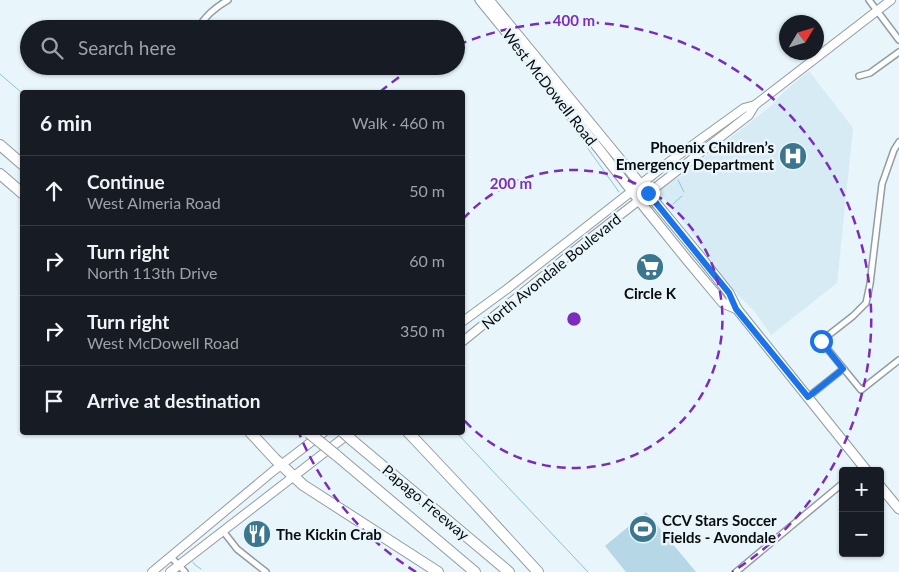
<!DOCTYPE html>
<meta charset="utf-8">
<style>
body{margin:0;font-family:Lato,sans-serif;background:#242831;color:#f1f3f6}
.controls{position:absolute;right:15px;bottom:15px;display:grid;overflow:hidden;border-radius:5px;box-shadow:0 1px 4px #0004}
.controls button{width:45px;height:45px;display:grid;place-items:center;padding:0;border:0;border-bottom:1px solid #363941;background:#171b24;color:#f1f3f6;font:25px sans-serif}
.compass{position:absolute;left:779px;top:15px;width:45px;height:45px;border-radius:50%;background:#171b24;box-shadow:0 1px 4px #0004;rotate:52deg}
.stop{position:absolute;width:15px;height:15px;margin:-11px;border:4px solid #1a73e8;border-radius:50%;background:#fff}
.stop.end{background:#1a73e8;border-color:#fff;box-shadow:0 1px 5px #0008}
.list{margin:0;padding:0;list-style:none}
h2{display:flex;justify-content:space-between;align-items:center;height:65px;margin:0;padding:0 20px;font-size:21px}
h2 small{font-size:16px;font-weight:400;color:#9ea1a6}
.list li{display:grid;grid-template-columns:32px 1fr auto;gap:15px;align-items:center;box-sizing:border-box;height:70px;padding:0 20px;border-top:1px solid #363941}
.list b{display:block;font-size:19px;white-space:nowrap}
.list p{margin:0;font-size:16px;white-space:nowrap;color:#9ea1a6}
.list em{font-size:16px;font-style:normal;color:#9ea1a6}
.icon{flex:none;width:28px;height:28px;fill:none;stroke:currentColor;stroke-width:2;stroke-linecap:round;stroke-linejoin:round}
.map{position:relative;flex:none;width:899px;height:572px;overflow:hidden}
.search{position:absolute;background:#171b24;box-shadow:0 1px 4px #0004;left:20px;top:20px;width:445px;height:55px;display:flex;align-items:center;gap:12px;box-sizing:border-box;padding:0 18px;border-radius:28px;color:#9ea1a6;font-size:19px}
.panel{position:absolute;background:#171b24;box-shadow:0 1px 4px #0004;left:20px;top:90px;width:445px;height:345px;border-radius:5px}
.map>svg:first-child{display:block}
.built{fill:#d6ebf4}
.green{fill:#b5d7e6}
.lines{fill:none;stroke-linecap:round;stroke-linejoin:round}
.stream{stroke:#8bc4db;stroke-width:1}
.street-casing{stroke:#919da2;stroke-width:8}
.secondary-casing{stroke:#919da2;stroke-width:10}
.primary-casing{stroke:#919da2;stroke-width:11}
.highway-casing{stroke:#919da2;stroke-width:12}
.street{stroke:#fff;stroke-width:5}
.secondary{stroke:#fff;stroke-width:8}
.primary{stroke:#fff;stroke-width:9}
.highway{stroke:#fff;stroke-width:10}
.highway-bridge-casing{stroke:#919da2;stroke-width:12;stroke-linecap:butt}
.highway-bridge{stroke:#fff;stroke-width:10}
.route{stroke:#1a73e8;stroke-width:6}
.ring{fill:none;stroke:#7b2cbf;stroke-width:2.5;stroke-dasharray:9 6}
.labels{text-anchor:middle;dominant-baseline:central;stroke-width:5;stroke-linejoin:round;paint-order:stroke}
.street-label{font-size:15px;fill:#080c0e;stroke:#e8f5fa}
.poi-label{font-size:15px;font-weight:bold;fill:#080c0e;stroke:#e8f5fa;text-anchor:start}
.centre{fill:#7b2cbf;stroke:#e8f5fa;stroke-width:2.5}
.ring-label{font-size:15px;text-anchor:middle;font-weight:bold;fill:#7b2cbf;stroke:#e8f5fa;stroke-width:5;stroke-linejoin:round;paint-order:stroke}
</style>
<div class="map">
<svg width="899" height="572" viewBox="0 0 899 572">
<rect width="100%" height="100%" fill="#e8f5fa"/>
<polygon class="built" points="809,71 853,128 837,283 771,335 765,326 754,311 738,295 706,254 688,228 662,196 661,190 665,184 681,176 771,106 786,90"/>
<polygon class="green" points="646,512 696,572 626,572 605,546"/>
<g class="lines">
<g class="stream">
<polyline points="474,0 536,76 619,192"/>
<polyline points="0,74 22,93"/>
<polyline points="678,180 684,192"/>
<polyline points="673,204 682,196"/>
<polyline points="456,432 588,572"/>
<polyline points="193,562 195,565 201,569"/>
</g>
<defs>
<g id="street">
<polyline points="869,0 899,40"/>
<path d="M197,29C206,16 214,8 228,0"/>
<polyline points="859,76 870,73 899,52"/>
<polyline points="899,142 894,150 882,184 870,284 866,303 853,316 821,341 861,390 899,360"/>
<polyline points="808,397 843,369"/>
<polyline points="857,471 863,466"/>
<polyline points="223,531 237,549 266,572"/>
<polyline points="171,557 185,572"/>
<polyline points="736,572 843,483"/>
</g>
<g id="secondary">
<polyline points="462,322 507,289 669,162 744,108 755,105"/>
<polyline points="462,342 584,243 749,115 755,105 891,0"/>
<polyline points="152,572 272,472 324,432"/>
<polyline points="170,572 351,432"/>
</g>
<g id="primary">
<polyline points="480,0 535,67 645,208 687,260 723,303 737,309"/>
<polyline points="489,0 703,260 729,293 737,309 867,471"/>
<polyline points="880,486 899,509"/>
</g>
<g id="highway">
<polyline points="0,145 22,164"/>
<polyline points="0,174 22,193"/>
<polyline points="250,432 275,459 303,485 438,572"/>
<polyline points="408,432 472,500 538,572"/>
<polyline points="353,441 509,572"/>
<polyline points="336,455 475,572"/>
</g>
</defs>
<use href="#street" class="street-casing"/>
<use href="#secondary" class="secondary-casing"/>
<use href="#primary" class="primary-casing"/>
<use href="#highway" class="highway-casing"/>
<use href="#street" class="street"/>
<use href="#secondary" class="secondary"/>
<use href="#primary" class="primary"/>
<use href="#highway" class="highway"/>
<defs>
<g id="highway-bridge">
<polyline points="343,432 353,441"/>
<polyline points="309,433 336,455"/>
</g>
</defs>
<use href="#highway-bridge" class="highway-bridge-casing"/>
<use href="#highway-bridge" class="highway-bridge"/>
</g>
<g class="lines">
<polyline class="route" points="648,193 729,293 736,309 808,397 843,369 821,341"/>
</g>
<g class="ring">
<path d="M463 219A149 149 0 1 1 463 419"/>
<path d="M416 572A298 298 0 0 1 299 433M380 92A298 298 0 0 1 416 66M458 45A298 298 0 0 1 732 572"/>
</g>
<defs>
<symbol id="hospital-disc" viewBox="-11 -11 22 22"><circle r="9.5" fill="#3a778e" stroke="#e8f5fa"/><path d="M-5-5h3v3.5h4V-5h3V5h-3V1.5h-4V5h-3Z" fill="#fff"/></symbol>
<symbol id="supermarket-disc" viewBox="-11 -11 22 22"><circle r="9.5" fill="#3a778e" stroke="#e8f5fa"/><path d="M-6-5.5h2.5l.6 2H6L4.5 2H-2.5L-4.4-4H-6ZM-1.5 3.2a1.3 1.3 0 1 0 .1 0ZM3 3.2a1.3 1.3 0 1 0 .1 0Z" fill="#fff"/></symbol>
<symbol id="stadium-disc" viewBox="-11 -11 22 22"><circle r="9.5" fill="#3a778e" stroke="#e8f5fa"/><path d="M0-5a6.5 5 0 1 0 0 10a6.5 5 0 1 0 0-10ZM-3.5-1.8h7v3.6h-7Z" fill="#fff"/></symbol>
<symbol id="restaurant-disc" viewBox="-11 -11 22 22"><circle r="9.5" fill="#3a778e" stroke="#e8f5fa"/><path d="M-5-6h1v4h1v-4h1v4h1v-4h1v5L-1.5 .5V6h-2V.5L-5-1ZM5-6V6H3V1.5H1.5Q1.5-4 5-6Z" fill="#fff"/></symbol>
</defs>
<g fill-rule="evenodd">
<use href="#hospital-disc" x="777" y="140" width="32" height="32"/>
<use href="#supermarket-disc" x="634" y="251" width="32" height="32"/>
<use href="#stadium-disc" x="627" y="513" width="32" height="32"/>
<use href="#restaurant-disc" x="241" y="518" width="32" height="32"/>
</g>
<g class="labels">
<g class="street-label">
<text transform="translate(550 87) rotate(52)">West McDowell Road</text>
<text transform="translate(551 271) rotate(-39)">North Avondale Boulevard</text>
<text transform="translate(426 502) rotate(40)">Papago Freeway</text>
</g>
<g class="poi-label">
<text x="774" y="147" text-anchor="end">Phoenix Children’s<tspan x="774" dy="17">Emergency Department</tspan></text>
<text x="650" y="293" text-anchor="middle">Circle K</text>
<text x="662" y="520">CCV Stars Soccer<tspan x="662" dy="17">Fields - Avondale</tspan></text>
<text x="276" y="534">The Kickin Crab</text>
</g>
</g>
<circle cx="574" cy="319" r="8" class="centre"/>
<g class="ring-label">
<text x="574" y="26">400 m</text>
<text x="511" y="189">200 m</text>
</g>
</svg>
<div class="controls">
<button>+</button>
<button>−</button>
</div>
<svg class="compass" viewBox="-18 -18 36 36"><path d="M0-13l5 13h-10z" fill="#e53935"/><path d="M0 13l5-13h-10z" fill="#9ea1a6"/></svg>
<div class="stop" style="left:821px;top:341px"></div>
<div class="stop end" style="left:648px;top:193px"></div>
<div class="search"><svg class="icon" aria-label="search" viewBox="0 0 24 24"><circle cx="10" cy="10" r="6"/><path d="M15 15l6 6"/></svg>Search here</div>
<section class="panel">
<h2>6 min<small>Walk · 460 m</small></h2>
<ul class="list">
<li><svg class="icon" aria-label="ahead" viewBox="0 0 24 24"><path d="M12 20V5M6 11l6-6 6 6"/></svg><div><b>Continue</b><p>West Almeria Road</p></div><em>50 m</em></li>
<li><svg class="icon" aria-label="right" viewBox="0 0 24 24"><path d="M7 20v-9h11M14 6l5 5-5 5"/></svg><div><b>Turn right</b><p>North 113th Drive</p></div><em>60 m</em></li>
<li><svg class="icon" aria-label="right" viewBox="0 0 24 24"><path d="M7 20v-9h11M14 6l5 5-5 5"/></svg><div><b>Turn right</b><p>West McDowell Road</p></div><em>350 m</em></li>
<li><svg class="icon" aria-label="arrive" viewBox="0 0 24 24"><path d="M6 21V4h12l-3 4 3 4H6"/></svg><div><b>Arrive at destination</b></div></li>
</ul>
</section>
</div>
